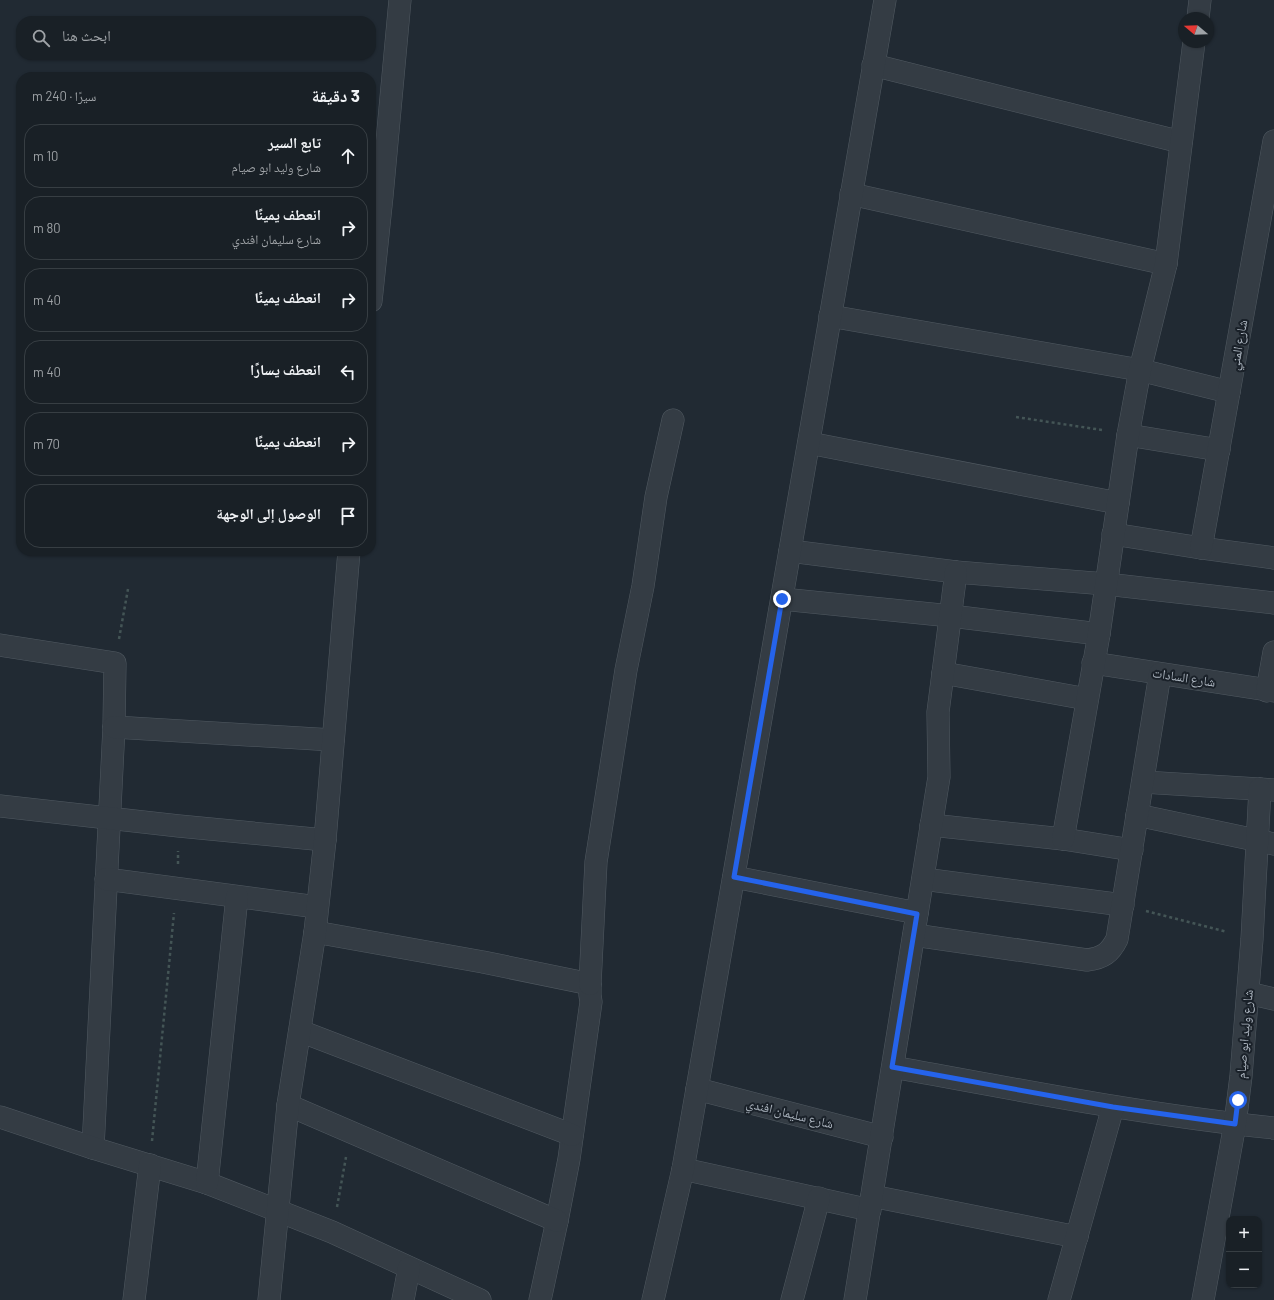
<!DOCTYPE html>
<html lang="ar">
<meta charset="utf-8">
<style>
body{margin:0;font-family:Barlow,"Noto Naskh Arabic",sans-serif;background:#262d32;color:#f1f3f6;direction:rtl}
.controls{position:absolute;right:12px;bottom:12px;display:grid;overflow:hidden;border-radius:8px;box-shadow:0 1px 3px #0004}
.controls button{width:36px;height:36px;display:grid;place-items:center;padding:0;border:0;border-bottom:1px solid #373e43;background:#192026;color:#f1f3f6;font:20px sans-serif}
.compass{position:absolute;left:1178px;top:12px;width:36px;height:36px;border-radius:50%;background:#192026;box-shadow:0 1px 3px #0004;rotate:289deg}
.stop{position:absolute;width:12px;height:12px;margin:-9px;border:3px solid #2563eb;border-radius:50%;background:#fff}
.stop.end{background:#2563eb;border-color:#fff;box-shadow:0 1px 4px #0008}
.list{margin:0;padding:0;list-style:none}
h2{display:flex;justify-content:space-between;align-items:center;height:52px;margin:0;padding:0 16px;font-size:17px}
h2 small{font-size:13px;font-weight:400;color:#9fa3a7}
.list li{display:grid;grid-template-columns:26px 1fr auto;gap:12px;align-items:center;box-sizing:border-box;height:64px;margin:0 8px 8px;padding:0 8px;border:1px solid #373e43;border-radius:16px}
.list b{display:block;font-size:15px;white-space:nowrap}
.list p{margin:0;font-size:13px;white-space:nowrap;color:#9fa3a7}
.list em{font-size:13px;font-style:normal;color:#9fa3a7}
.icon{flex:none;width:22px;height:22px;fill:none;stroke:currentColor;stroke-width:2;stroke-linecap:round;stroke-linejoin:round}
.map{position:relative;flex:none;width:1274px;height:1300px;overflow:hidden;direction:ltr}
.search{position:absolute;background:#192026;box-shadow:0 1px 3px #0004;left:16px;top:16px;width:360px;height:44px;display:flex;align-items:center;gap:10px;box-sizing:border-box;padding:0 14px;border-radius:16px;color:#9fa3a7;font-size:15px}
.panel{position:absolute;background:#192026;box-shadow:0 1px 3px #0004;left:16px;top:72px;width:360px;height:484px;border-radius:16px;direction:rtl}
.map>svg:first-child{display:block}
.lines{fill:none;stroke-linecap:round;stroke-linejoin:round}
.street-casing{stroke:#515a62;stroke-width:23}
.path{stroke:#445556;stroke-width:2.5;stroke-dasharray:3 3;stroke-linecap:butt}
.street{stroke:#343c44;stroke-width:22}
.route{stroke:#2563eb;stroke-width:5}
.labels{text-anchor:middle;dominant-baseline:central;stroke-width:4;stroke-linejoin:round;paint-order:stroke}
.street-label{font-size:13px;fill:#aeb7c1;stroke:#1a2129}
</style>
<div class="map">
<svg width="1274" height="1300" viewBox="0 0 1274 1300">
<rect width="100%" height="100%" fill="#212a33"/>
<g class="lines">
<defs>
<g id="street">
<polyline points="1198,18 1200,0"/>
<polyline points="873,65 1181,142"/>
<polyline points="851,194 1166,264"/>
<polyline points="371,301 382,196 400,0"/>
<polyline points="830,316 1140,370 1229,392"/>
<polyline points="1128,435 1219,450"/>
<polyline points="809,443 1118,503"/>
<polyline points="1113,534 1201,548 1274,558"/>
<polyline points="1201,548 1274,141"/>
<polyline points="790,551 956,572 1106,584 1274,603"/>
<polyline points="782,599 951,616 1099,634"/>
<polyline points="0,645 115,663 114,727 93,1148"/>
<polyline points="1093,663 1274,691"/>
<polyline points="943,673 1087,699"/>
<polyline points="1267,691 1274,652"/>
<polyline points="114,727 333,740"/>
<polyline points="1143,782 1274,790"/>
<polyline points="0,806 179,826 325,840"/>
<polyline points="1137,815 1274,844"/>
<polyline points="931,825 1063,839 1132,850"/>
<polyline points="1063,839 1099,634 1128,435 1140,370 1166,264 1194,42"/>
<polyline points="734,877 917,913"/>
<polyline points="106,879 317,907"/>
<polyline points="923,879 1123,905"/>
<polyline points="315,932 483,962 590,984 590,995 591,1002 569,1159 557,1221 540,1300"/>
<path d="M914,935L1087,960C1103,958 1110,953 1117,939L1160,674"/>
<polyline points="590,984 596,862 626,670 643,586 656,497 673,420"/>
<polyline points="1248,993 1274,999"/>
<polyline points="300,1031 572,1135"/>
<path d="M893,1067C1019,1090 1146,1115 1274,1128"/>
<polyline points="697,1089 882,1137"/>
<polyline points="288,1105 557,1221"/>
<polyline points="0,1117 93,1148 207,1183 332,1232 480,1300"/>
<polyline points="683,1169 870,1210"/>
<polyline points="207,1183 237,897"/>
<polyline points="872,1196 1077,1237"/>
<polyline points="134,1300 150,1165"/>
<polyline points="269,1300 288,1105 315,932 325,840 349,551"/>
<polyline points="403,1300 409,1268"/>
<polyline points="653,1300 683,1169 697,1089 885,0"/>
<polyline points="792,1300 819,1198"/>
<polyline points="855,1300 939,777 938,712 956,572"/>
<polyline points="1059,1300 1113,1107"/>
<polyline points="1203,1300 1235,1124 1241,1076 1252,939 1260,789"/>
</g>
</defs>
<use href="#street" class="street-casing"/>
<g class="path">
<polyline points="1016,417 1102,430"/>
<polyline points="119,639 128,589"/>
<polyline points="178,864 178,851"/>
<polyline points="1146,911 1227,932"/>
<polyline points="152,1141 174,913"/>
<polyline points="337,1207 346,1157"/>
</g>
<use href="#street" class="street"/>
</g>
<g class="lines">
<polyline class="route" points="782,599 734,877 917,914 892,1067 1113,1107 1235,1124 1238,1100"/>
</g>
<g class="labels">
<g class="street-label">
<text transform="translate(1238 345) rotate(-80)">شارع المني</text>
<text transform="translate(1184 677) rotate(9)">شارع السادات</text>
<text transform="translate(1244 1034) rotate(-85)">شارع وليد ابو صيام</text>
<text transform="translate(790 1113) rotate(14)">شارع سليمان افندي</text>
</g>
</g>
</svg>
<div class="controls">
<button>+</button>
<button>−</button>
</div>
<svg class="compass" viewBox="-18 -18 36 36"><path d="M0-13l5 13h-10z" fill="#e53935"/><path d="M0 13l5-13h-10z" fill="#9fa3a7"/></svg>
<div class="stop" style="left:1238px;top:1100px"></div>
<div class="stop end" style="left:782px;top:599px"></div>
<div class="search"><svg class="icon" aria-label="search" viewBox="0 0 24 24"><circle cx="10" cy="10" r="6"/><path d="M15 15l6 6"/></svg>ابحث هنا</div>
<section class="panel">
<h2>3 دقيقة<small>سيرًا · 240 m</small></h2>
<ul class="list">
<li><svg class="icon" aria-label="ahead" viewBox="0 0 24 24"><path d="M12 20V5M6 11l6-6 6 6"/></svg><div><b>تابع السير</b><p>شارع وليد ابو صيام</p></div><em>10 m</em></li>
<li><svg class="icon" aria-label="right" viewBox="0 0 24 24"><path d="M7 20v-9h11M14 6l5 5-5 5"/></svg><div><b>انعطف يمينًا</b><p>شارع سليمان افندي</p></div><em>80 m</em></li>
<li><svg class="icon" aria-label="right" viewBox="0 0 24 24"><path d="M7 20v-9h11M14 6l5 5-5 5"/></svg><div><b>انعطف يمينًا</b></div><em>40 m</em></li>
<li><svg class="icon" aria-label="left" viewBox="0 0 24 24"><path d="M17 20v-9H6M10 6l-5 5 5 5"/></svg><div><b>انعطف يسارًا</b></div><em>40 m</em></li>
<li><svg class="icon" aria-label="right" viewBox="0 0 24 24"><path d="M7 20v-9h11M14 6l5 5-5 5"/></svg><div><b>انعطف يمينًا</b></div><em>70 m</em></li>
<li><svg class="icon" aria-label="arrive" viewBox="0 0 24 24"><path d="M6 21V4h12l-3 4 3 4H6"/></svg><div><b>الوصول إلى الوجهة</b></div></li>
</ul>
</section>
</div>
